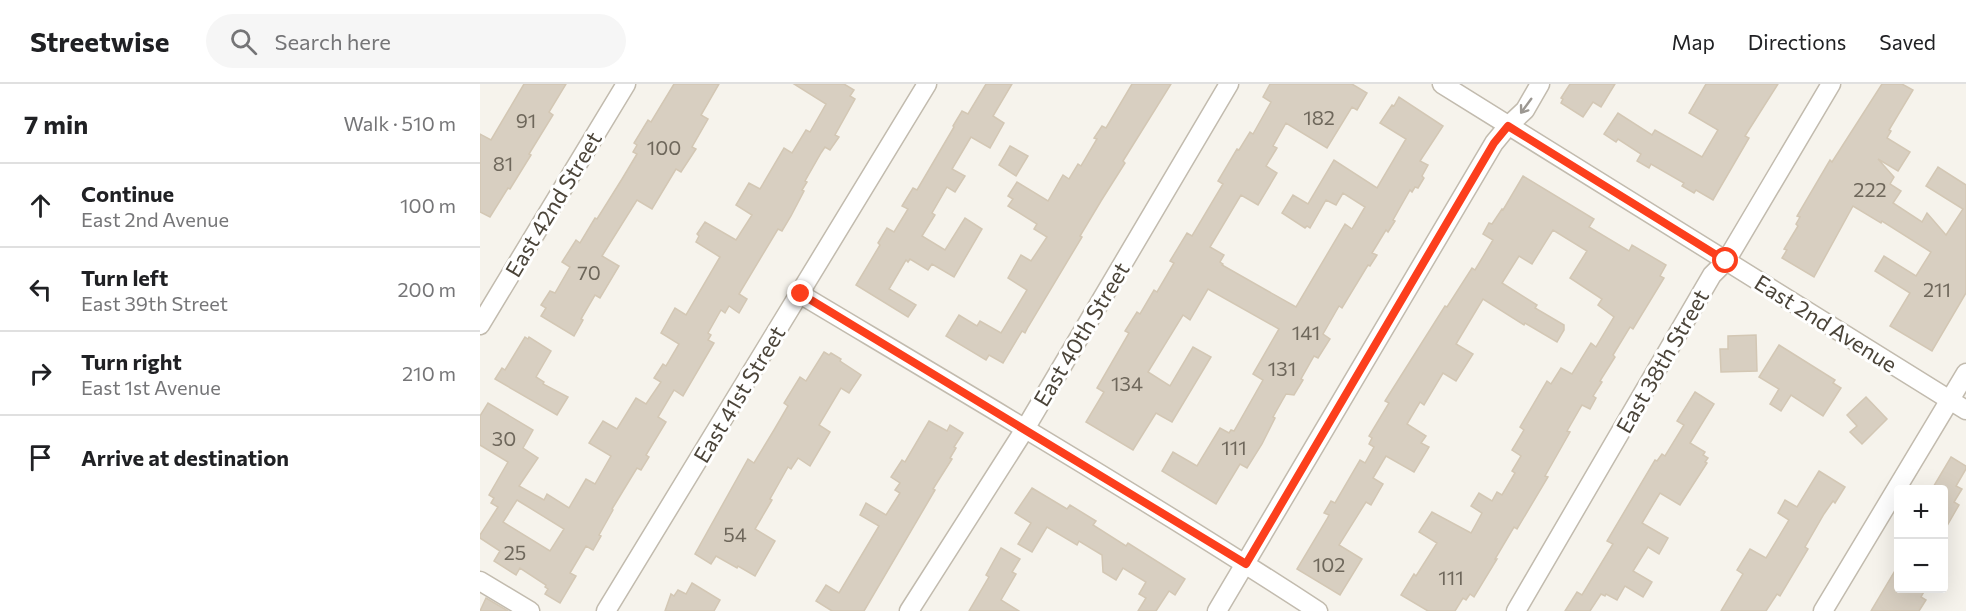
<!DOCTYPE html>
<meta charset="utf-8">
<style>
body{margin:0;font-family:Commissioner,sans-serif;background:#f6f6f6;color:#202124}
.controls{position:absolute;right:18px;bottom:18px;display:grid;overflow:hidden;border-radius:6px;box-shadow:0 6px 24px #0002}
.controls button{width:54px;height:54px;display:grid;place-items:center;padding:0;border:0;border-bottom:2px solid #e0e0e0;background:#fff;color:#202124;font:30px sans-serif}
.stop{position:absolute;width:18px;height:18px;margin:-14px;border:4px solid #fc3f1d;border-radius:50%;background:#fff}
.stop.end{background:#fc3f1d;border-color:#fff;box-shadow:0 2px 6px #0008}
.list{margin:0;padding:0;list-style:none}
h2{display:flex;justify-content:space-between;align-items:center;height:78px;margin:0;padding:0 24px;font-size:26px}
h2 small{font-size:20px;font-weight:400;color:#757577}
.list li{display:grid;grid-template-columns:39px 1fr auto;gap:18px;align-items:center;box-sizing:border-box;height:84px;padding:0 24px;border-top:2px solid #e0e0e0}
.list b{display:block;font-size:22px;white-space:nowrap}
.list p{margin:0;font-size:20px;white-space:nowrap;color:#757577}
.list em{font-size:20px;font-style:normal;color:#757577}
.icon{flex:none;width:33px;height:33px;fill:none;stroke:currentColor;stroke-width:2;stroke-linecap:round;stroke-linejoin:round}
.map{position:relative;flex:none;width:1486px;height:527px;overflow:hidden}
header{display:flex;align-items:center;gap:36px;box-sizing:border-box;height:84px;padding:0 30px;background:#fff;border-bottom:2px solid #e0e0e0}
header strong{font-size:28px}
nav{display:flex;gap:33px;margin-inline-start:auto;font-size:21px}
.search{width:420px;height:54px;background:#f6f6f6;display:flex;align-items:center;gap:15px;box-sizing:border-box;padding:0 21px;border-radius:33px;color:#757577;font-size:22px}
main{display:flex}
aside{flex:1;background:#fff}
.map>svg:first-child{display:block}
.building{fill:#d8cfc1;stroke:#d3c7b4;stroke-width:1.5;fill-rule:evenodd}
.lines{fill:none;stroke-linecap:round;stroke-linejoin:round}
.minor-casing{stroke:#c2bbae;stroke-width:21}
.minor{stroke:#fff;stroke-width:18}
.oneway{stroke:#9c9892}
.route{stroke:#fc3f1d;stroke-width:8}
.labels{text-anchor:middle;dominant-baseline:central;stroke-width:6;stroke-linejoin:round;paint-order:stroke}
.number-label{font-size:20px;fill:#6e675b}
.street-label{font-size:22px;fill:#4b4439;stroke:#fff}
</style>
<header>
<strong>Streetwise</strong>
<div class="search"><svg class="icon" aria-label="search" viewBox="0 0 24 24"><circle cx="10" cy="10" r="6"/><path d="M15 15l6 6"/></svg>Search here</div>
<nav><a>Map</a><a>Directions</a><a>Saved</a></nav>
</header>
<main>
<aside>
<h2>7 min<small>Walk · 510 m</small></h2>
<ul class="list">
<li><svg class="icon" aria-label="ahead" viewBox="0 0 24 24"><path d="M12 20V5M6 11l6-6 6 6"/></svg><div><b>Continue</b><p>East 2nd Avenue</p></div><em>100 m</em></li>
<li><svg class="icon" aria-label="left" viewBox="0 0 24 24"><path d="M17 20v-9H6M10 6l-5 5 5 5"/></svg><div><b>Turn left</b><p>East 39th Street</p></div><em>200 m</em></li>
<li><svg class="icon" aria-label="right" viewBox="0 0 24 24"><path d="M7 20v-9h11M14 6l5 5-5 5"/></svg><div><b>Turn right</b><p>East 1st Avenue</p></div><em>210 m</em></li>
<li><svg class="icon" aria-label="arrive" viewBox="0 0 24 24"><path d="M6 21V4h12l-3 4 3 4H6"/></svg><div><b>Arrive at destination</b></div></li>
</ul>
</aside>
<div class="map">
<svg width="1486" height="527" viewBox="0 0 1486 527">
<rect width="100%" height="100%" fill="#f6f3ec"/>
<g class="building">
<polygon points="44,0 86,0 69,28 73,31 49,70 51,71 30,105 28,104 10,133 0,128 0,50 11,56"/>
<polygon points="194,0 239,0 221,31 228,35 212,63 216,65 201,88 196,85 172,125 157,116 122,172 139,182 120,214 115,211 101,235 103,236 94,252 61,232 66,224 61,221 70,207 75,209 90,183 82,178 96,156 100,159 115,134 117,135 142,95 157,70 153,68 157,61 154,59 168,36 171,38"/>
<path d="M314,0H364L374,6L370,12L375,15L355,51L359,53L350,66L345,63L341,69L325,97L327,98L322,106L324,107L311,132L302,147L298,145L259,210L267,215L259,229L249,222L245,229L241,226L228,249L231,251L228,256L234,259L203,312L194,306L178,333L186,338L166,371L169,373L161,386L157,384L132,425L133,426L119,451L121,452L113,466L106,462L90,489L96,492L80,519L65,510L68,505L65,503L66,501L40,484L36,491L14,477L20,467L0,454V451L18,423L11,419L14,414L9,411L28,378L0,361V332L8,319L53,346L43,364L58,374L39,402L64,416L67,410L89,424L106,395L115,400L131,372L109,359L123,337L137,345L156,314L166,320L181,298L174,294L183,280L186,282L199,260L181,249L195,224L206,231L240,173L216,158L219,152L217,150L225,138L256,156L272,131L256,121L269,99L280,105L304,64L312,69L326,46L330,48L346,20ZM37,416L84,445L70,467L23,438Z"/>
<polygon points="506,0 532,0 513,32 524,39 510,64 491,53 472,85 485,92 475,108 467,103 452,129 455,131 442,152 465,166 485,134 502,145 474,193 452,180 448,186 430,175 428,178 426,176 409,205 436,221 428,233 376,201 400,161 398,159 407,144 414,148 428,125 422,122 433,104 437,106 474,43 473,42 482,27 488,30"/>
<polygon points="652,0 691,0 643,77 645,79 621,117 600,152 602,153 548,243 545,249 542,247 523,279 509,271 506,276 466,252 479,231 497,242 500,237 521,249 547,206 528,194 541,171 551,177 567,153 554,145 557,140 528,122 533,115 528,112 537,98 568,117 583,91 589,95 598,80 601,82 617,55 614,54 622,42 626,44"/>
<polygon points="790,0 872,0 887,9 877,26 872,23 847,64 806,39 793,62 797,64 786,82 797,89 778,121 761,111 730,163 744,171 740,178 743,180 742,181 816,223 865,140 872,145 885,123 863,109 856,121 846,116 830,144 827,142 825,144 802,129 813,111 828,120 854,76 897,104 926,55 900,39 912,21 914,22 919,13 963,42 940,77 948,81 942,92 944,94 938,104 935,103 932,108 930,106 913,136 915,137 908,148 906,146 892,169 897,171 890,182 888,181 862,224 859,222 843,250 850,255 838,274 834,272 821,295 823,296 814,311 806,310 793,333 795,334 782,360 767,384 760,380 736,420 682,387 693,368 717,382 740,344 749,349 751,346 754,347 783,296 773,290 799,245 728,205 710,236 703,231 668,288 690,302 713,263 731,273 692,338 676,329 653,366 606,338 624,308 617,304 649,249 645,247 657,228 660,230 674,206 677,208 694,179 690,177 707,149 712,152 743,100 738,97 757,65 759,66 770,48 773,50 791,18 783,13"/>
<polygon points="1090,0 1135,0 1121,23 1113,18 1103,33 1081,19 1083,15 1081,14"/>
<polygon points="1226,0 1298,0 1265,52 1269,54 1233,116 1216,106 1214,109 1202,102 1204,99 1171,80 1169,84 1157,77 1161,70 1138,55 1136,58 1124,50 1138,29 1172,51 1175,46 1222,73 1238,46 1209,29"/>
<polygon points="1402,0 1422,0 1433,6 1409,46 1411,47 1407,54 1430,68 1418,87 1398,75 1414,93 1410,100 1421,107 1413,119 1442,138 1447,129 1466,151 1483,125 1446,102 1458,83 1486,101 1486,209 1452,267 1410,242 1430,209 1395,187 1404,172 1436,192 1451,168 1402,137 1401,139 1373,122 1334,193 1302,174 1307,166 1304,165 1318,142 1316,140 1320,133 1317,132 1350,76 1352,78"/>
<polygon points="530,62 548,72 536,92 519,81"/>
<polygon points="1043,92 1114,135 1109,143 1149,167 1152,161 1186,181 1180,192 1184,194 1153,245 1150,243 1133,271 1135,273 1120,297 1122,298 1113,312 1116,314 1110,325 1102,321 1087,347 1090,348 1065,392 1068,393 1037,445 1034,443 1015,475 1017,475 994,513 990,510 986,516 983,514 975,527 948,527 921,511 934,490 936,492 957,459 939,448 952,428 991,449 1002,429 991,422 999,409 1012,417 1017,408 1022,411 1035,389 1032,387 1041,372 1032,366 1044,346 1040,343 1067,297 1071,300 1081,284 1092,290 1111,259 1116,263 1134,233 1118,221 1122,215 1090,194 1107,167 1073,146 1052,180 1039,172 1022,199 1057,221 1055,224 1084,241 1084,246 1077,258 1045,239 1044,241 1003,215 976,260 993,270 976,297 963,289 944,321 940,318 927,340 946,352 941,359 949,363 934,388 906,372 893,394 903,400 891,421 886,418 859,461 882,475 860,511 817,485 847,435 849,431 844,429 851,417 855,419 880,376 885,379 894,363 889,360 892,354 889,352 909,319 905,317 965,222 967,223 992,184 995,186 1013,156 1003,150 1009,139 1012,140 1022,125 1023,126"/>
<polygon points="1276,251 1277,287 1241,288 1240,265 1248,265 1248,252"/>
<polygon points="45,253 48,255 49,253 71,267 56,293 64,298 63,300 88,313 77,331 15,295 22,284 25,286"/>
<polygon points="1299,261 1355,296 1353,299 1361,304 1343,332 1311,311 1301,327 1290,320 1299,305 1279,293"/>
<polygon points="344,268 349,271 351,269 361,275 360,277 381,291 369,309 361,304 339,341 350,348 330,382 318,374 311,385 308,383 290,415 292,416 275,445 295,457 275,492 258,482 257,484 236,472 231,480 215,470 268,375 274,379 294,346 308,322 304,319 320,293 326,297"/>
<polygon points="1215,308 1234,320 1210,359 1225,368 1223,371 1228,374 1225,378 1227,379 1200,421 1180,409 1162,439 1188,454 1179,470 1168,463 1153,487 1172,498 1163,513 1145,502 1137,516 1126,510 1125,512 1121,510 1110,527 1085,527 1097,508 1102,511 1133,460 1127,457 1175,376 1177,377 1182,370 1185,372 1204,341 1197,337"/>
<polygon points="1386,313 1407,335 1382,360 1370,348 1377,342 1367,331"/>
<polygon points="449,337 467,347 470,341 483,349 474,363 476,364 470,374 472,375 453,405 455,406 384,527 352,527 336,517 346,501 359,509 399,442 380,431 386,419 406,431 420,409 415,406 420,399 411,393 422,376 425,378"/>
<polygon points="1471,373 1486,382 1486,385 1476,402 1482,405 1474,418 1479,421 1464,447 1464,405 1452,405"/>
<polygon points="1339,387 1365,403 1355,419 1353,417 1344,430 1325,463 1328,465 1300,512 1297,510 1286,527 1241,527 1263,490 1257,486 1270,465 1286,474 1309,436 1298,429 1305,416 1317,423"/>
<polygon points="552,404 587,425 590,421 616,437 613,441 646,462 648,459 705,495 695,511 689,507 676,527 658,527 666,514 659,510 666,498 643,484 636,496 623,488 622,471 599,457 597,461 567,443 552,468 538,460 551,439 535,429"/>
<polygon points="521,464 540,475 532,488 536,490 521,516 539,527 489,527 509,493 506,491"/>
<polygon points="1419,480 1419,504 1446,504 1441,513 1446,516 1439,527 1391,527"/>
<polygon points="212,499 240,516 234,527 185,527 191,510 194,512 198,506 206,510"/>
<polygon points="6,514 28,527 0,527"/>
</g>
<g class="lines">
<defs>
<g id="minor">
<polyline points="962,0 1486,326"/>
<path d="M320,210C494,314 669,417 838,527"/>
<polyline points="0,241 146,0"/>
<polyline points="0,497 50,527"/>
<polyline points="126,527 447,0"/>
<polyline points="429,527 545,345 749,0"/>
<polyline points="737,527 1014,59 1028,42 1045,26 1060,0"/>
<polyline points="1036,527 1232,191 1246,177 1351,0"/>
<polyline points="1343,527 1486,289"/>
</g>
</defs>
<use href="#minor" class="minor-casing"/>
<use href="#minor" class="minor"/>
</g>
<defs><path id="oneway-shaft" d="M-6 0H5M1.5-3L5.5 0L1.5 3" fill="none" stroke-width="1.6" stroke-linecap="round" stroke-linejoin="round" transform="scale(1.5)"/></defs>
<use class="oneway" href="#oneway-shaft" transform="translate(1046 22) rotate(126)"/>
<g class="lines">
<polyline class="route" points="321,210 766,480 1014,59 1028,42 1246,177"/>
</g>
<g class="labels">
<g class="number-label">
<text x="839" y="33">182</text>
<text x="46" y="36">91</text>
<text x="184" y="63">100</text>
<text x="23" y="79">81</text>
<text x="1390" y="105">222</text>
<text x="109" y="188">70</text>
<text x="1457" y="205">211</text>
<text x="826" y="248">141</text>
<text x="802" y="284">131</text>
<text x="647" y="299">134</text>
<text x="24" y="354">30</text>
<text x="754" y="363">111</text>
<text x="255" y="450">54</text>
<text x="35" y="468">25</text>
<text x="849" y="480">102</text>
<text x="971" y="493">111</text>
</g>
<g class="street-label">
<text transform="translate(73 120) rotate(-59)">East 42nd Street</text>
<text transform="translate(1346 239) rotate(32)">East 2nd Avenue</text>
<text transform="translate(601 250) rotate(-59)">East 40th Street</text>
<text transform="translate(1182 277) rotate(-60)">East 38th Street</text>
<text transform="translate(259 310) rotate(-59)">East 41st Street</text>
</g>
</g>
</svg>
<div class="controls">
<button>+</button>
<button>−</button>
</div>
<div class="stop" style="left:1246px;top:177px"></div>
<div class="stop end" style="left:321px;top:210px"></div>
</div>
</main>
